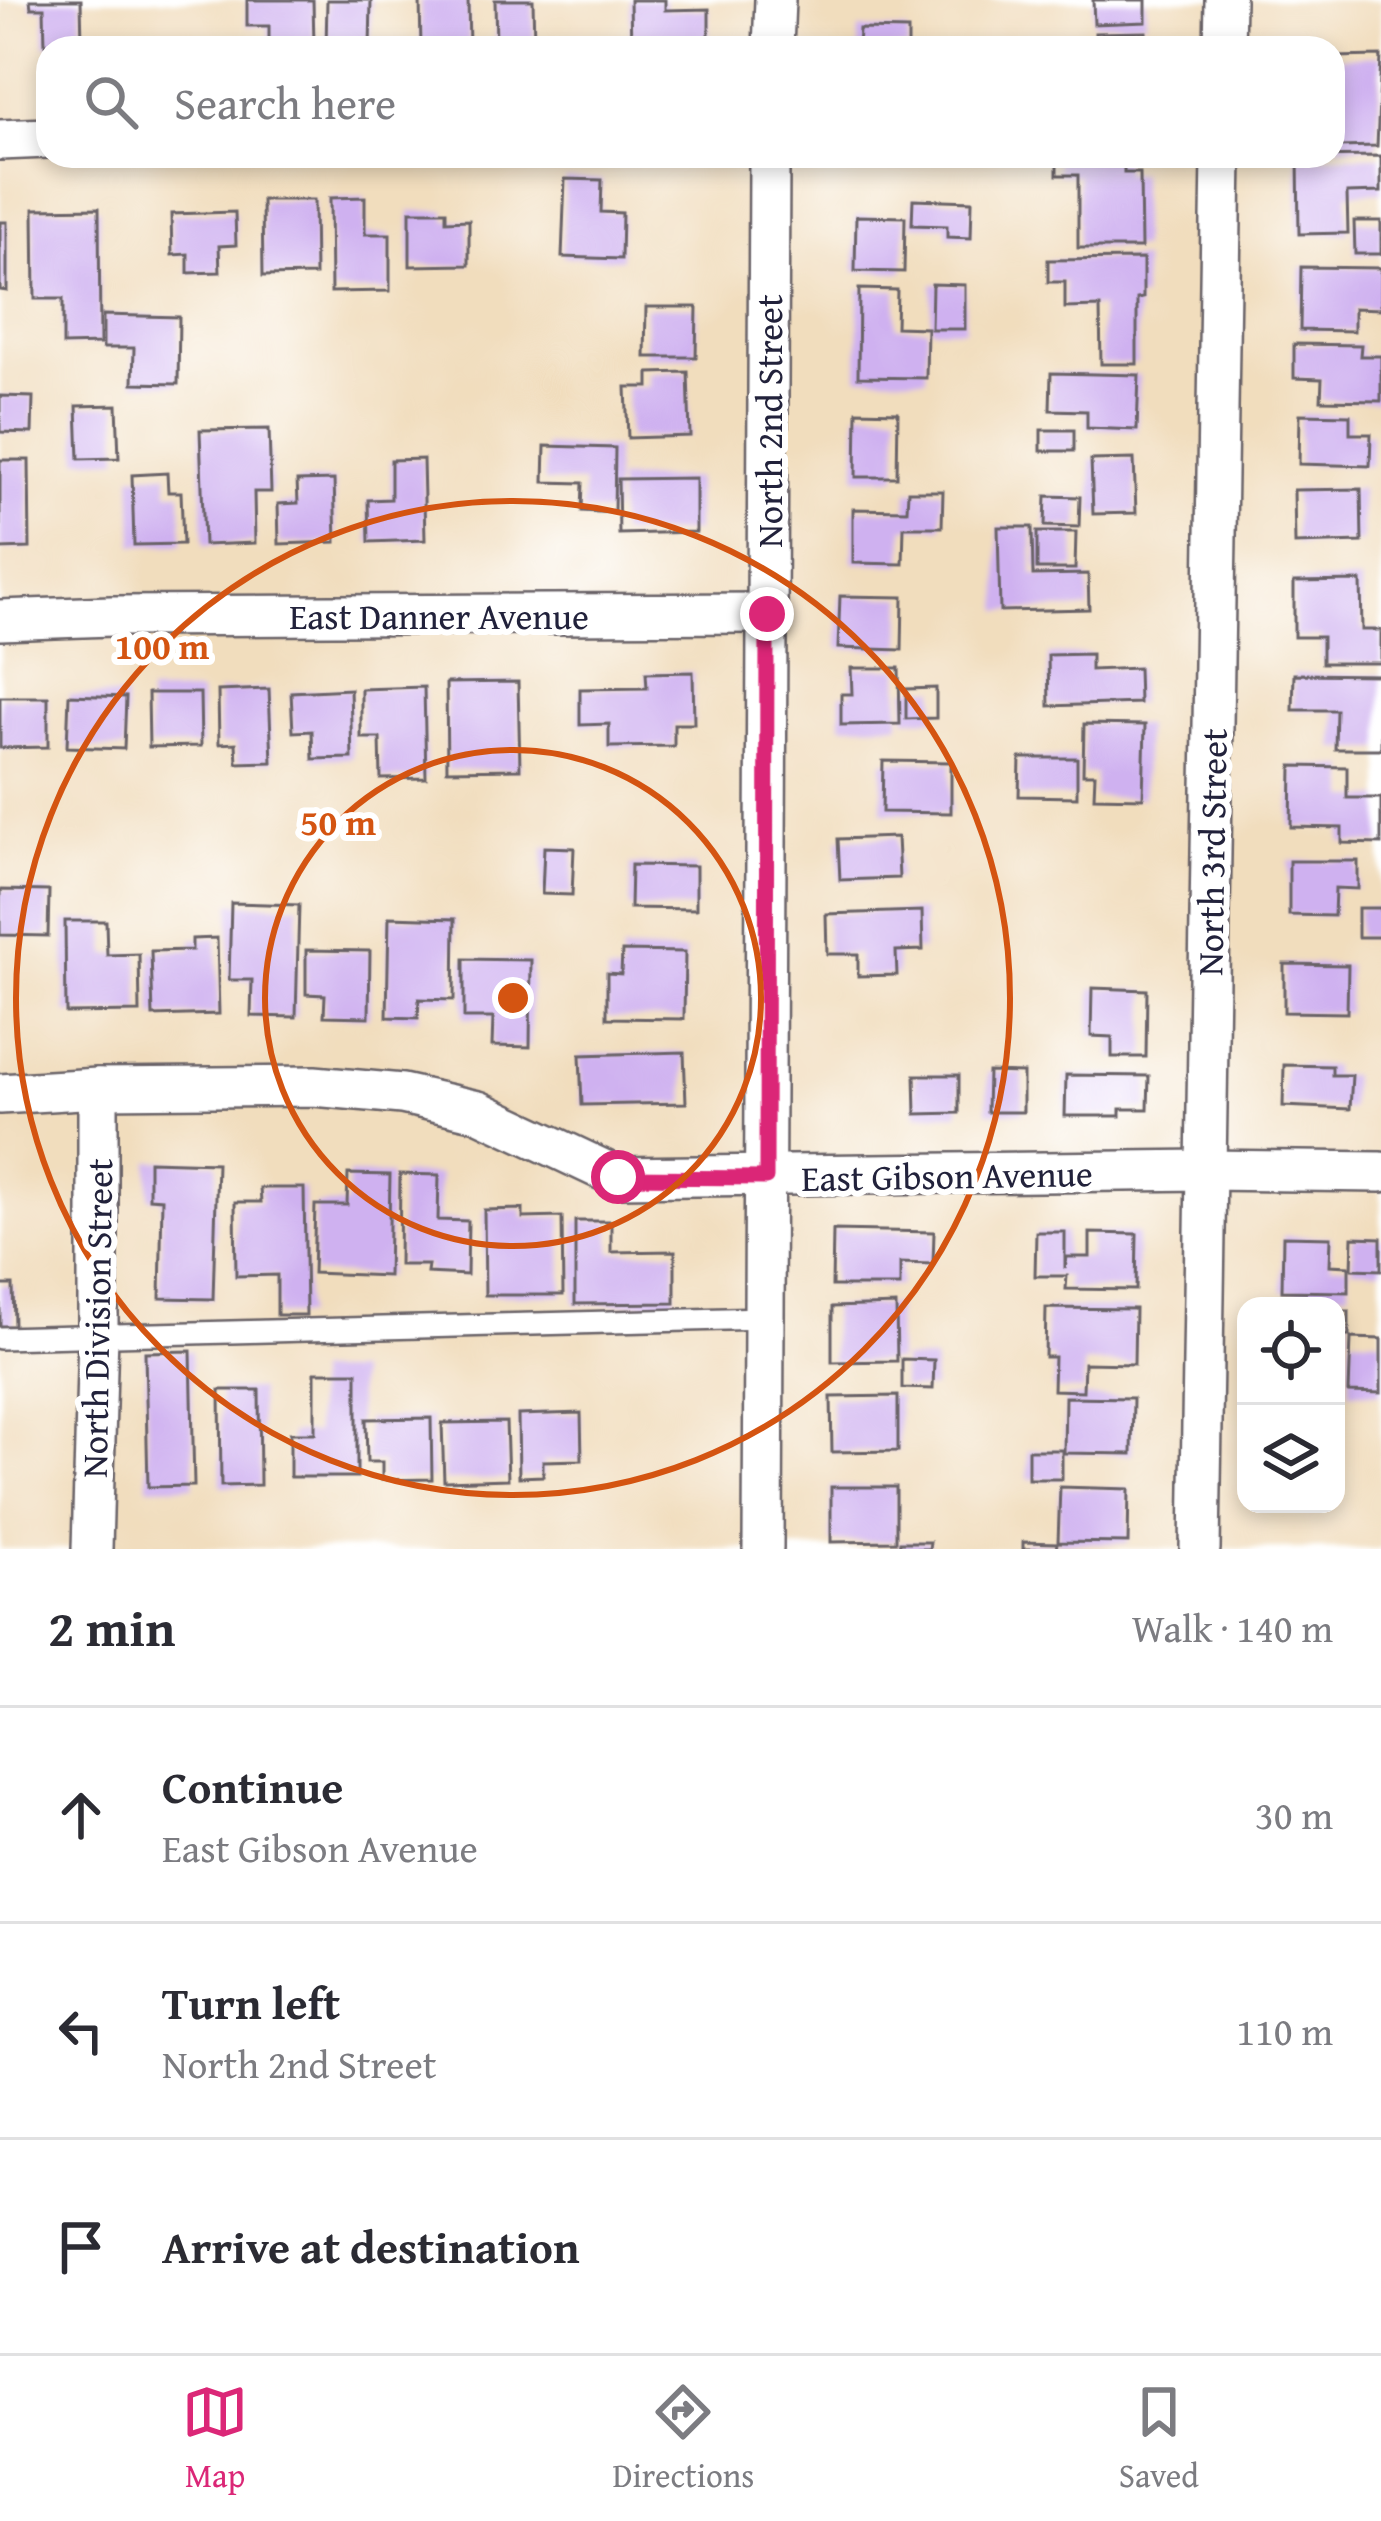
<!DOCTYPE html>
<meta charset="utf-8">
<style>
body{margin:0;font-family:"Gentium Book Plus",serif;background:#f2f2f3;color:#2b2b33}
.controls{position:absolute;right:36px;bottom:36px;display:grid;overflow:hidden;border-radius:24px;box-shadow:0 6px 18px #0003}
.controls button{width:108px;height:108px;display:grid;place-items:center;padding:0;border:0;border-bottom:3px solid #e1e1e2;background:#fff;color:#2b2b33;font:60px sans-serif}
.stop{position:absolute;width:36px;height:36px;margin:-27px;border:9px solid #db2777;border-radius:50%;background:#fff}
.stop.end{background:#db2777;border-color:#fff;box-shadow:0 3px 12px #0008}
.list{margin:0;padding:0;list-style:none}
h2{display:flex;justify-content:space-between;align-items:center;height:156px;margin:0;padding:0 48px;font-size:51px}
h2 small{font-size:39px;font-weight:400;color:#7c7c81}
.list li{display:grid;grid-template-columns:78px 1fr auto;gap:36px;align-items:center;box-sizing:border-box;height:216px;padding:0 48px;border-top:3px solid #e1e1e2}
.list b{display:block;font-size:45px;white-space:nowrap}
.list p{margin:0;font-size:39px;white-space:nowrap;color:#7c7c81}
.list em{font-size:39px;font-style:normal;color:#7c7c81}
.icon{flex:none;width:66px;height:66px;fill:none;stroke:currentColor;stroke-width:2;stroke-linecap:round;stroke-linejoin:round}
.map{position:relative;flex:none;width:1381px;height:1549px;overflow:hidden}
.search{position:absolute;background:#fff;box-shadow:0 6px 18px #0003;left:36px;right:36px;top:36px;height:132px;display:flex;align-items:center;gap:30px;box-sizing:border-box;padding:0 42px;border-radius:36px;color:#7c7c81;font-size:45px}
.sheet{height:804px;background:#fff}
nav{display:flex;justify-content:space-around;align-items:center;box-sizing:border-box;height:168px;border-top:3px solid #e1e1e2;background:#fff;font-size:33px;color:#7c7c81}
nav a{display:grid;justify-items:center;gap:6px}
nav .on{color:#db2777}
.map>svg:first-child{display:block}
.building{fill:#cfb1f0}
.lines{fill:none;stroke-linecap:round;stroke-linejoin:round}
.service-casing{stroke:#6a6368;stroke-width:26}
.minor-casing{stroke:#6a6368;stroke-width:44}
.service{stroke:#fff;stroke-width:21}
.minor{stroke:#fff;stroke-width:39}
.route{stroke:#db2777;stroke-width:15}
.ring{fill:none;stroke:#d45411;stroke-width:6}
.labels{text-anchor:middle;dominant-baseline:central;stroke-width:12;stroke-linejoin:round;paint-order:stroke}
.street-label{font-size:36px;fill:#22223b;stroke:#fff}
.centre{fill:#d45411;stroke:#fff;stroke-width:6}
.ring-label{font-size:36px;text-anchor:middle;font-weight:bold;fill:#d45411;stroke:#fff;stroke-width:12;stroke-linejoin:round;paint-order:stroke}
</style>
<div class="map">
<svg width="1381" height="1549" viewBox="0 0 1381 1549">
<rect width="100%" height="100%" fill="#fff"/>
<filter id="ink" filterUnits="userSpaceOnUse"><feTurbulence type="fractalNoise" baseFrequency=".00833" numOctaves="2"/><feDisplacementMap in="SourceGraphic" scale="24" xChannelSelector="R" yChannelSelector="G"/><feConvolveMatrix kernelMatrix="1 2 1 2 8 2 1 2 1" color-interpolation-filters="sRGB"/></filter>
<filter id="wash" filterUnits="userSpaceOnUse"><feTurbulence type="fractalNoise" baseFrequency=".004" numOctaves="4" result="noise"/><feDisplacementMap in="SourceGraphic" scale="48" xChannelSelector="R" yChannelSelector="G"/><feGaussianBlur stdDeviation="2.7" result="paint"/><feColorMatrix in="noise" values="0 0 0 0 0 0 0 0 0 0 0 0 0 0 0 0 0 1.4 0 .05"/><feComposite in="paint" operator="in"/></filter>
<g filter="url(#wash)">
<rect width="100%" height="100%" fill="#f1ddbd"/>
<g id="blocks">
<g class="building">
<polygon points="30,0 81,0 82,44 45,45 44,8 31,8"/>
<polygon points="247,0 313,0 314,46 269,47 269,26 247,26"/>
<polygon points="327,0 371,0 370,48 326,48"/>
<polygon points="420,0 468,0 469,48 421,48"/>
<polygon points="495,0 533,0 534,44 496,45"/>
<polygon points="630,0 665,0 665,10 709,9 709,48 631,48"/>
<polygon points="1093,0 1146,0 1146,22 1094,24"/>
<polygon points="859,29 908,30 908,48 858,48"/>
<polygon points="1146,32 1147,48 1095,48 1095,33"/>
<polygon points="1381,56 1377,146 1339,147 1333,57"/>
<polygon points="1057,156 1124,156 1124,173 1140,173 1141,248 1078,248 1078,175 1057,175"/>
<polygon points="1381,156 1381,192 1347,193 1348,233 1299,234 1298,157"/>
<polygon points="565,179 602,180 601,212 622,213 621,259 562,257"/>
<polygon points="365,197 365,234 390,234 390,291 331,292 330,198"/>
<polygon points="913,199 972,201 971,238 947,237 947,226 912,225"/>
<polygon points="262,200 314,200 315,275 263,276"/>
<polygon points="99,208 100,344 63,345 63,299 35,299 34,209"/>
<polygon points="410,211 446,211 446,221 469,220 469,265 410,266"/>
<polygon points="235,212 236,245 219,246 220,272 188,273 188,254 172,255 171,214"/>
<polygon points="856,216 905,217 904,272 855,271"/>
<polygon points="1354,221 1381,221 1381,254 1355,254"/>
<polygon points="0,222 7,222 7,291 0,290"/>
<polygon points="1143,259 1143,298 1137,299 1137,364 1101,364 1100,307 1065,308 1065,282 1048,282 1048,260"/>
<polygon points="1301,267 1381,268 1381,309 1354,308 1354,331 1300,330"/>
<polygon points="932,284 965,285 965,329 931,329"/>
<polygon points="859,289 897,290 896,327 927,328 926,378 858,377"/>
<polygon points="646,307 697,307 696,357 645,357"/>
<polygon points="103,315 179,317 178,384 133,383 134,348 103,348"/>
<polygon points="1294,344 1361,345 1360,356 1381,356 1381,401 1321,400 1322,379 1294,378"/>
<polygon points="688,372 690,436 628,438 626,387 649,387 649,373"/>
<polygon points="1051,373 1139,375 1137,430 1087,428 1087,411 1050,410"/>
<polygon points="0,396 33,397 32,433 0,432"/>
<polygon points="117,405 119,458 79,459 77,406"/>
<polygon points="857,411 898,412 897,477 856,477"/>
<polygon points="1300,414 1350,415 1350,434 1371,434 1370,466 1299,464"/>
<polygon points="269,429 271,492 254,492 255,543 204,545 200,430"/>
<rect x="1041" y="430" width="33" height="21"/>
<polygon points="545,446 615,448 614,513 582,511 583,483 544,482"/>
<polygon points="423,459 425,540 369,542 368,500 391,499 391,460"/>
<polygon points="1134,459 1136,513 1093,514 1091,460"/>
<polygon points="0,460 29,460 30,548 0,549"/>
<polygon points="167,473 168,492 181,492 183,544 134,545 132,475"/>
<polygon points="696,478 696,532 619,534 618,479"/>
<polygon points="334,480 336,542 279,544 278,504 298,503 297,481"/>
<polygon points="1361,489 1362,542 1295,544 1294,490"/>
<polygon points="908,491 943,491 942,527 904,527 903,564 853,563 853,509 907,510"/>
<polygon points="1046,496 1080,497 1079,527 1045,526"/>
<polygon points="998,527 1032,527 1033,575 1088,574 1089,609 1000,611"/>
<polygon points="1037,532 1076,532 1075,569 1037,569"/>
<polygon points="1361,581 1362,630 1381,630 1381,663 1322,663 1322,637 1294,637 1294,582"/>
<polygon points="840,596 903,597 902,650 838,648"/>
<polygon points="1091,654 1091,670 1138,668 1139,703 1049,706 1048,655"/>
<polygon points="851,668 899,668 900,724 841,725 841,694 852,694"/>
<polygon points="693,672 694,724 674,724 674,746 609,747 609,724 580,725 580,689 647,688 646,673"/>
<polygon points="1294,674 1381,675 1381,749 1335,749 1336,710 1293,710"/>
<polygon points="518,682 520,769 447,770 446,683"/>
<polygon points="424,687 426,778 381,779 380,738 361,738 361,689"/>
<polygon points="936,688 936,718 906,719 906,689"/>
<polygon points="269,689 272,762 237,763 236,743 219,744 218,691"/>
<polygon points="350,689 352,758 313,759 312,731 293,732 291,692"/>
<polygon points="148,693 200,693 201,746 149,747"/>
<polygon points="69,695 126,697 124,749 67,747"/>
<polygon points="0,697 48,697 48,747 0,748"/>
<polygon points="1084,724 1145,725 1143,798 1094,797 1095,774 1083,774"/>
<polygon points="1020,758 1077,758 1077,797 1019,796"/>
<polygon points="883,761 951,762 951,813 882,812"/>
<polygon points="1292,766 1347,767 1347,798 1381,798 1381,844 1342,843 1342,828 1291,827"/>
<polygon points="897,837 899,878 840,880 838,839"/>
<polygon points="544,847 574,848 572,895 542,894"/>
<polygon points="1289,861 1358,861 1358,889 1335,888 1334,916 1289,915"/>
<polygon points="631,865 696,866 696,909 630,908"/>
<polygon points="0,890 49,891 48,936 0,935"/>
<polygon points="231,903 299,905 296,1017 251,1016 252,980 229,980"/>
<rect x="1358" y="908" width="23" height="29"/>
<polygon points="922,911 923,950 896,951 897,975 858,976 858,954 827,954 826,914"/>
<polygon points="389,917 455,919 454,1000 419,999 418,1018 387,1017"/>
<polygon points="65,921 106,921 107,955 139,954 140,1012 66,1013"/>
<polygon points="217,938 219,1014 153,1016 151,951 192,950 192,939"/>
<polygon points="306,950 370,951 369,1017 324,1016 325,995 306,994"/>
<polygon points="622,951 685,952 684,1019 607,1018 607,973 621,974"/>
<polygon points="464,959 531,960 530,1047 492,1046 493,1018 464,1018"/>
<polygon points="1284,964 1348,965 1347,1013 1284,1012"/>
<polygon points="1092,988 1147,990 1146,1057 1112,1057 1112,1037 1091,1036"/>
<polygon points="684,1052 686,1103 582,1105 580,1055"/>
<polygon points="1284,1065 1332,1066 1332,1075 1352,1075 1350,1109 1283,1106"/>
<polygon points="988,1072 1023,1073 1023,1112 987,1112"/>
<polygon points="915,1075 959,1075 959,1113 916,1114"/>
<polygon points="1066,1075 1149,1076 1148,1109 1120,1109 1120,1116 1065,1116"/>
<polygon points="149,1161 217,1163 213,1299 160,1298 162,1199 149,1198"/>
<polygon points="348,1174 390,1175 388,1276 313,1273 315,1205 347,1205"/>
<polygon points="400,1174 439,1175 438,1220 468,1221 467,1275 427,1273 428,1265 399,1265"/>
<polygon points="260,1188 304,1188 306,1315 277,1315 277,1275 236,1276 235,1202 261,1202"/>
<polygon points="523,1209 523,1218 562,1217 563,1295 485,1295 484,1210"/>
<polygon points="575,1221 611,1221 611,1252 675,1251 675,1303 575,1304"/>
<polygon points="833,1230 934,1232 933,1264 900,1263 900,1286 832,1286"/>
<polygon points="1036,1232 1065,1232 1065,1269 1067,1257 1090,1257 1090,1233 1137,1234 1136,1290 1066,1289 1067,1276 1035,1276"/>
<polygon points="1283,1236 1331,1237 1330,1265 1349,1266 1349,1292 1282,1291"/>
<polygon points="1353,1237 1381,1238 1381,1270 1352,1269"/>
<polygon points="0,1285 13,1285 14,1326 0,1326"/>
<polygon points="896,1305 897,1361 832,1362 832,1307"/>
<polygon points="1046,1308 1135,1309 1134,1364 1084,1363 1083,1391 1053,1390 1054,1357 1045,1357"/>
<rect x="1336" y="1311" width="13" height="25"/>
<polygon points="1351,1338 1381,1339 1381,1393 1349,1392"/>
<polygon points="191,1351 194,1486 148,1487 145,1352"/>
<polygon points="902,1359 934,1360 933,1389 902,1388"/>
<polygon points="315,1372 357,1372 357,1477 290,1477 290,1433 315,1433"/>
<polygon points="220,1390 259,1390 260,1485 221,1486"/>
<polygon points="898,1396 898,1451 832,1452 831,1397"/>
<polygon points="1065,1397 1133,1398 1132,1454 1064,1453"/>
<polygon points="581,1413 582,1460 543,1461 543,1476 519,1477 518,1415"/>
<polygon points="431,1418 432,1479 382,1480 382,1462 367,1462 366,1419"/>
<polygon points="506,1422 508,1479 444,1481 442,1423"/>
<rect x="1028" y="1450" width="34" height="29"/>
<polygon points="831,1487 896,1487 896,1541 831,1542"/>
<polygon points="1060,1487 1129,1489 1128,1543 1058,1542"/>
<polygon points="900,1542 930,1542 929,1549 899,1549"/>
<polygon points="1023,1542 1057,1543 1056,1549 1023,1549"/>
</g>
</g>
</g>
<g filter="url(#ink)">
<use href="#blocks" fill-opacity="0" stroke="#6a6368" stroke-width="3"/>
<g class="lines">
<defs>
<polyline id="service" points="0,1338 765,1318"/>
<g id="minor">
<polyline points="773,48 775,0"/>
<polyline points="1224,48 1225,0"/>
<polyline points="0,140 48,138"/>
<polyline points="0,620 111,616 767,613"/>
<polyline points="0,1094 98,1088 314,1086 402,1094 478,1111 618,1177 1205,1170 1381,1172"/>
<polyline points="92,1549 98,1333 98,1088"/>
<polyline points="763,1549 769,156"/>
<polyline points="1200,1549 1222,156"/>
</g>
</defs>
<use href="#service" class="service-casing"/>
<use href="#minor" class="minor-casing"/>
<use href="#service" class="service"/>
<use href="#minor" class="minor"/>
</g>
</g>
<g class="lines" filter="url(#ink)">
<polyline class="route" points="618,1177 766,1178 767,614"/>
</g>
<g class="ring">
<circle cx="513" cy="998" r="248"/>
<circle cx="513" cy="998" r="497"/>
</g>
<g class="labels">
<g class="street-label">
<text transform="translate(768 421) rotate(-90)">North 2nd Street</text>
<text x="439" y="615">East Danner Avenue</text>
<text transform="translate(1211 852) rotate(-89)">North 3rd Street</text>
<text transform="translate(947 1175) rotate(-1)">East Gibson Avenue</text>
<text transform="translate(96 1318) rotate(-89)">North Division Street</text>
</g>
</g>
<circle cx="513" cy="998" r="18" class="centre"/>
<g class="ring-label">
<text x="162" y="659">100 m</text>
<text x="338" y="835">50 m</text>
</g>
</svg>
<div class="controls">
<button><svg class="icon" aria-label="locate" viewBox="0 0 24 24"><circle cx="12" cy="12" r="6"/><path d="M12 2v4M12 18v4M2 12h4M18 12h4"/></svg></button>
<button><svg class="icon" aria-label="layers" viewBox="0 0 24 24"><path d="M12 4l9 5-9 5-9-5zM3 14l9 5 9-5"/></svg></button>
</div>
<div class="stop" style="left:618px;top:1177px"></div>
<div class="stop end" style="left:767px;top:614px"></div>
<div class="search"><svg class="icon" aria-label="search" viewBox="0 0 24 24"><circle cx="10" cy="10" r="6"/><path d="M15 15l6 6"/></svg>Search here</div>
</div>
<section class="sheet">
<h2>2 min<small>Walk · 140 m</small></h2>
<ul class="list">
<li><svg class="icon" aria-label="ahead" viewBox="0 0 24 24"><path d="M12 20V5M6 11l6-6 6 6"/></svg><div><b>Continue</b><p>East Gibson Avenue</p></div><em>30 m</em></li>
<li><svg class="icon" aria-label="left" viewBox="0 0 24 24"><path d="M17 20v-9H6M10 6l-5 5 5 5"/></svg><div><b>Turn left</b><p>North 2nd Street</p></div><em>110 m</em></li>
<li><svg class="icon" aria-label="arrive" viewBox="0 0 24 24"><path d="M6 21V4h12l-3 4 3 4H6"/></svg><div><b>Arrive at destination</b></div></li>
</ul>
</section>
<nav>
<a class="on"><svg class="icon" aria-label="map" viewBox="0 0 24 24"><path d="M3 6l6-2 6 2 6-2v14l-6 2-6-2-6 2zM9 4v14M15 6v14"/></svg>Map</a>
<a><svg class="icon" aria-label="directions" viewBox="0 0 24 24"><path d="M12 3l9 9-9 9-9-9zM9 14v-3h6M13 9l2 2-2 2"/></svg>Directions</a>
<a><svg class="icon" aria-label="saved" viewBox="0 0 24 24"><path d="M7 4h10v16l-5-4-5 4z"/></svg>Saved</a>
</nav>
